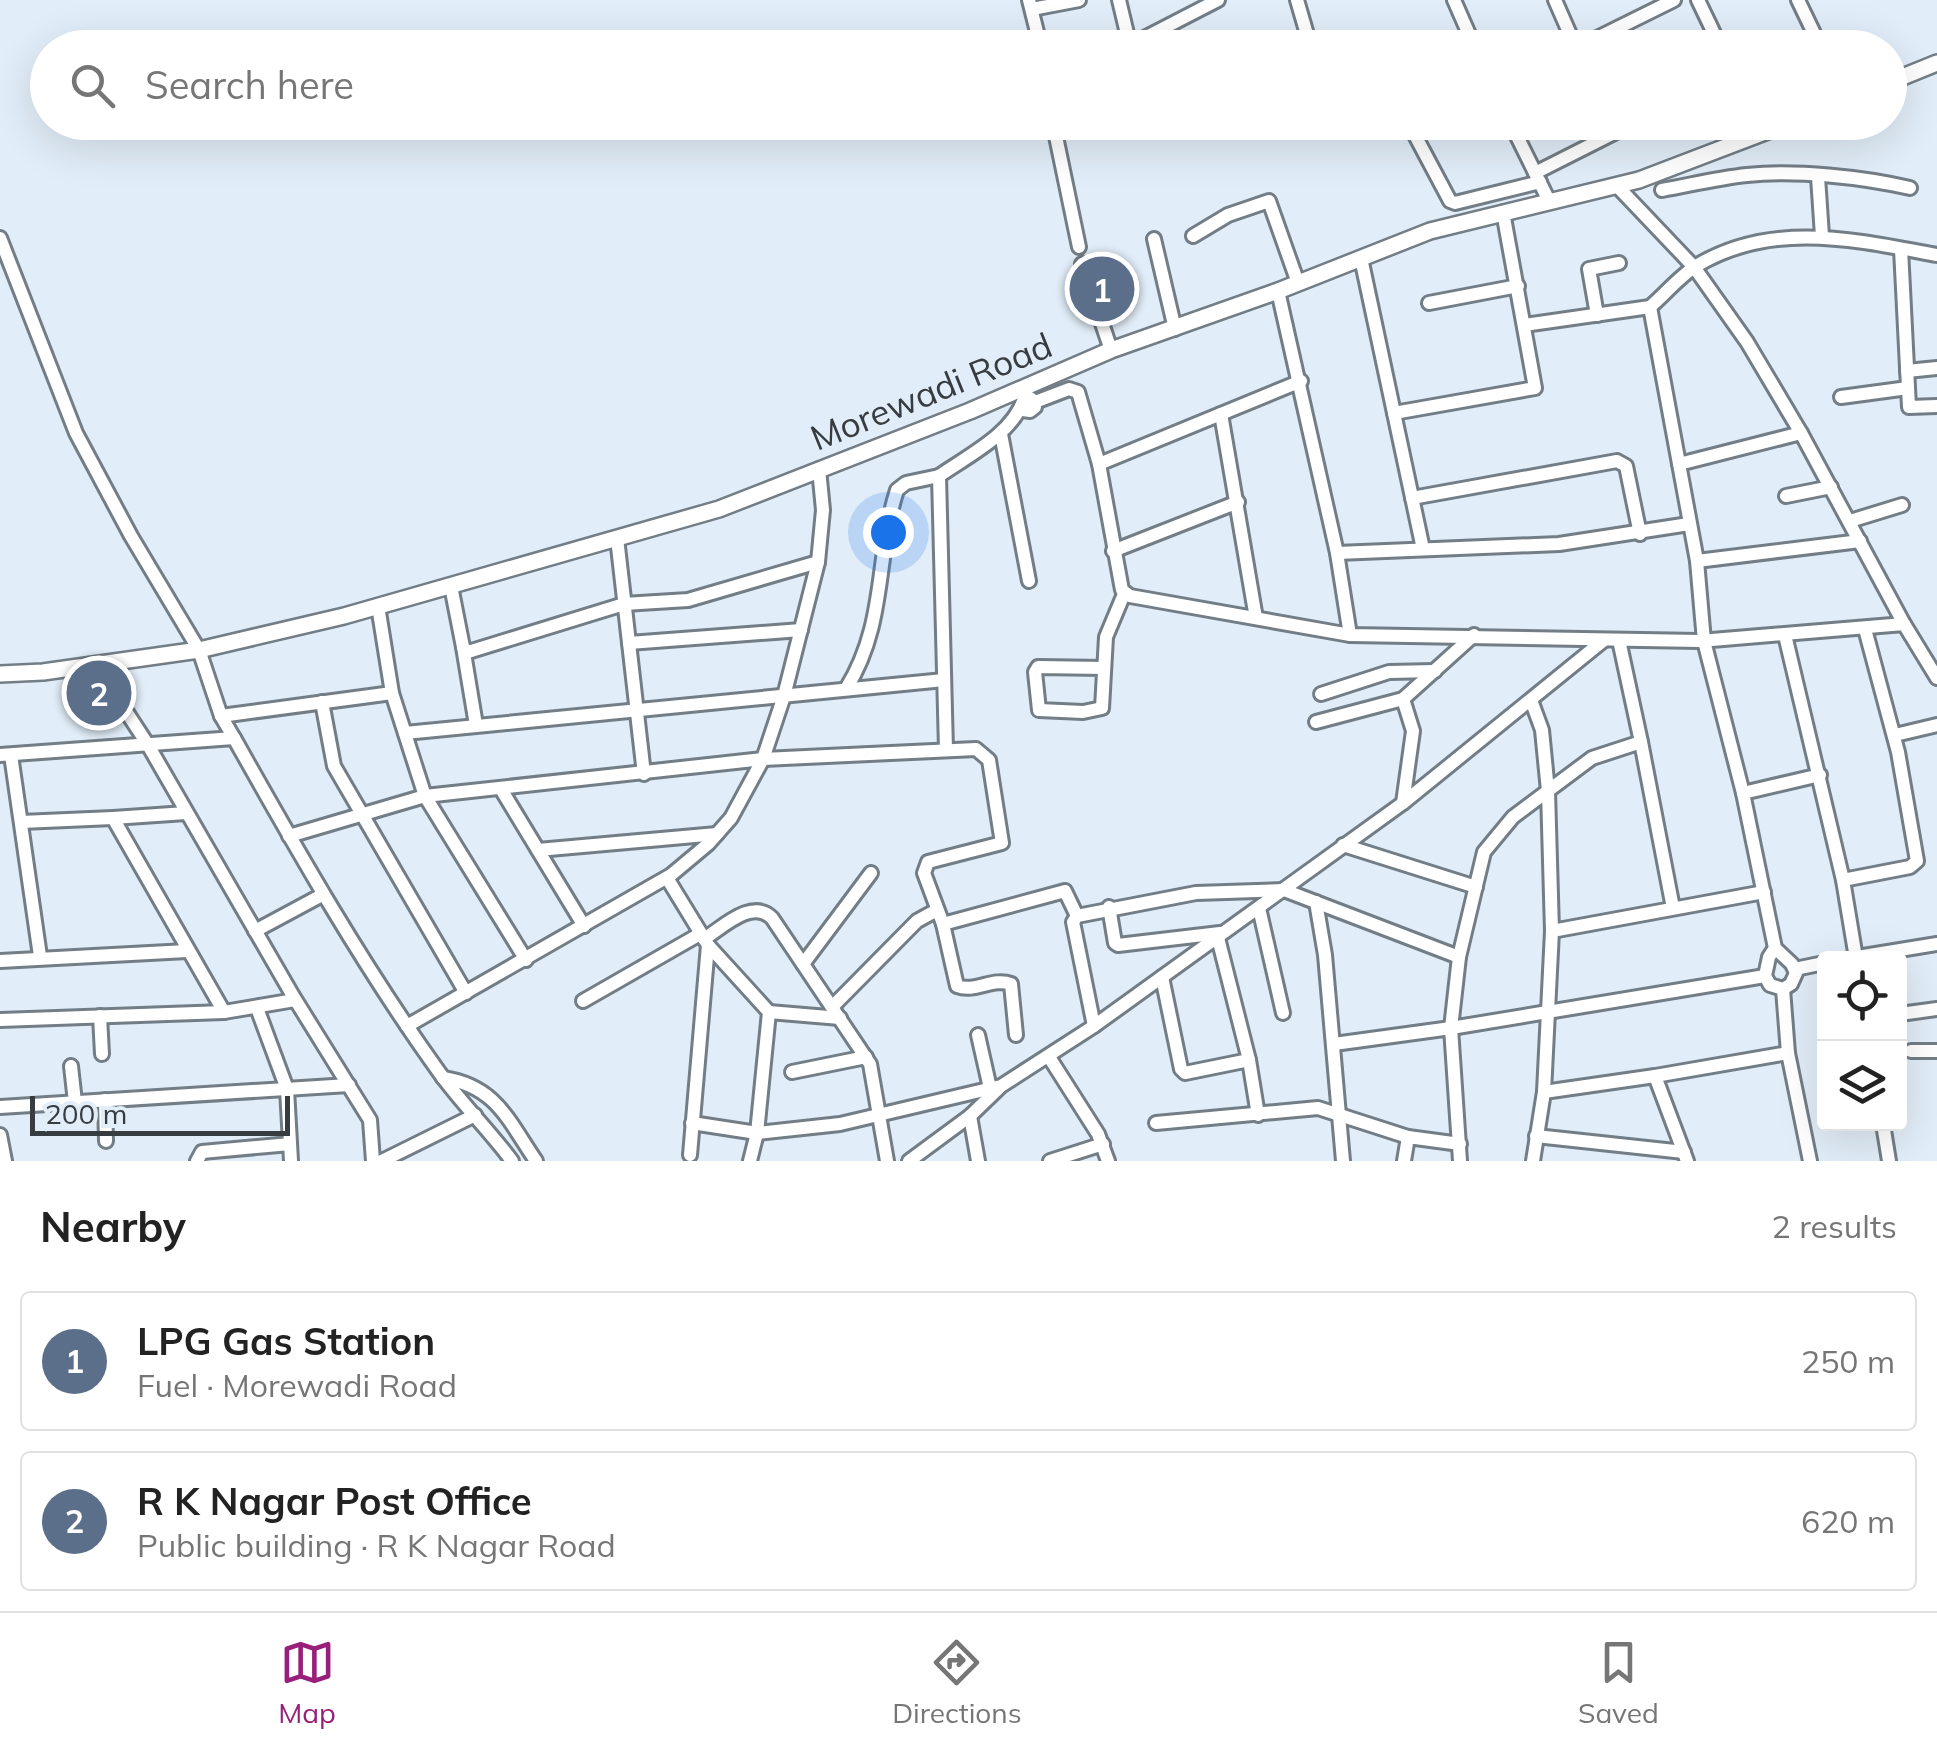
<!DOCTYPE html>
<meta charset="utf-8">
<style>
body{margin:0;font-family:Mulish,sans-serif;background:#f6f6f6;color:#222}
.controls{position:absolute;right:30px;bottom:30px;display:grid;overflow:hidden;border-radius:10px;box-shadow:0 10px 40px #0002}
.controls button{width:90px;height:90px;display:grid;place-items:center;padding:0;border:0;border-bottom:2px solid #e0e0e0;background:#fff;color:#222;font:50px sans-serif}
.scale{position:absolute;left:30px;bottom:25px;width:260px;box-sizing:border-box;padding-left:10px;border:5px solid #373c40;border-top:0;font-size:28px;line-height:35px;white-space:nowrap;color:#373c40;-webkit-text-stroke:8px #e1edf8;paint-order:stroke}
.you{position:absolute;left:888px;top:532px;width:35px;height:35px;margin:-25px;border:8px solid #fff;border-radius:50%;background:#1a73e8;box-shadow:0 0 0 15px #1a73e833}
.badge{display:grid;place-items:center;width:65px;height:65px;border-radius:50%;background:#99207a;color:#fff;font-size:32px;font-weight:700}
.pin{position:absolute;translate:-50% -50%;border:5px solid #fff;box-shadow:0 2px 10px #0006}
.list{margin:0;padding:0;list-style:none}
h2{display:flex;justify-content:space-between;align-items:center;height:130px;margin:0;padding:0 40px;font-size:42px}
h2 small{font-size:32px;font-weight:400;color:#767676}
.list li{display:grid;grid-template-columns:65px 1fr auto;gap:30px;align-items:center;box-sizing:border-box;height:140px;margin:0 20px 20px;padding:0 20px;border:2px solid #e0e0e0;border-radius:10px}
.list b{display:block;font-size:38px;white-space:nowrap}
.list p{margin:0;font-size:32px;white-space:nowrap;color:#767676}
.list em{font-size:32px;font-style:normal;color:#767676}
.icon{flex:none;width:55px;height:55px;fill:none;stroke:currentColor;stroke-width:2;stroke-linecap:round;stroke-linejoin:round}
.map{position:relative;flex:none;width:1937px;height:1161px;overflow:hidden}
.search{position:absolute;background:#fff;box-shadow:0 10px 40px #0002;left:30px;right:30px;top:30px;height:110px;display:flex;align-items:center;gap:25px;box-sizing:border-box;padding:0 35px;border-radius:55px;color:#767676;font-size:38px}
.sheet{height:450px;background:#fff}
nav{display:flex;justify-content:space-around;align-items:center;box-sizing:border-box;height:140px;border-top:2px solid #e0e0e0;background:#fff;font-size:28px;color:#767676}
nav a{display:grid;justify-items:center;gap:5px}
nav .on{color:#99207a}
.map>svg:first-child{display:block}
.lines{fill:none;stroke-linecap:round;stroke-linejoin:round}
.minor-casing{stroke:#727d86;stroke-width:18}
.major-casing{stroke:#727d86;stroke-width:20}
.minor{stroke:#fff;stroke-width:12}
.major{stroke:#fff;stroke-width:15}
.labels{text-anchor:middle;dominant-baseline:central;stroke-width:8;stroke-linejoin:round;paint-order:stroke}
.street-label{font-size:35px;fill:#373c40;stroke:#e1edf8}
</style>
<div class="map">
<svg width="1937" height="1161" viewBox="0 0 1937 1161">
<rect width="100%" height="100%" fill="#e1edf8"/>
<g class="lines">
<defs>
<g id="minor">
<polyline points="1029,0 1041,48"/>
<polyline points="1119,0 1130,46"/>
<polyline points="1297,0 1311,48"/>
<polyline points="1454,0 1475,48"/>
<polyline points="1555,0 1576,48"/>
<polyline points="1698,0 1721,48"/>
<polyline points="1798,0 1821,48"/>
<polyline points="1032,9 1079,0"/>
<polyline points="1125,48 1218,0"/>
<polyline points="1577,48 1674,0"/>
<polyline points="1053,122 1079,247"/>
<polyline points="1408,122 1450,201 1455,203 1540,182"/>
<polyline points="1510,122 1549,201"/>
<polyline points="1054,129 1079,122"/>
<polyline points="1414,130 1435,122"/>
<polyline points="1535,173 1636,122"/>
<polyline points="1818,177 1822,236"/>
<polyline points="1617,186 1694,267 1747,342 1801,433 1904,624 1937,678"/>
<path d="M1662,190C1690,185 1718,178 1747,175C1796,170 1862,177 1910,188"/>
<polyline points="1193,236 1228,215 1269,201 1298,283"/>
<path d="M0,238L76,433L131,536L199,650L221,716L234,738C298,852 363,966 439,1072C461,1103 489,1130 512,1161"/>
<polyline points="1154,239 1175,329"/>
<polyline points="1901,249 1909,407 1937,406"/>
<polyline points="1361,258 1423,549"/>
<polyline points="1082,264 1111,350"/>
<polyline points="1278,291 1337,553 1350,635"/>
<polyline points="1429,303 1518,286"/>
<polyline points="1597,315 1589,269 1619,263"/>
<polyline points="1524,325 1650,307"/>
<polyline points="1907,371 1937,368"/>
<polyline points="1841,397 1908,388"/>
<polyline points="1023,410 1030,411 1035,407 1035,402 1069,389 1078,392 1099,464 1122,590 1130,596 1350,635 1700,641 1904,624"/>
<polyline points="1394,413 1535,388 1503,212"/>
<polyline points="1221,414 1256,618"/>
<polyline points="1001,434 1029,581"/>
<polyline points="1099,464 1301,381"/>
<polyline points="1679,464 1801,433"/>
<polyline points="1786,496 1831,487"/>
<polyline points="1412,498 1617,461 1626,466 1640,534"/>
<polyline points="1850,521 1902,505"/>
<polyline points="617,538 644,774"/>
<polyline points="1113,551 1238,502"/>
<polyline points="1337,553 1559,544 1689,524"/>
<polyline points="1697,561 1860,541"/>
<polyline points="451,586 463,647 468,652 624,604 688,600 818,562"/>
<polyline points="378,606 392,693 425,796 526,960"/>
<polyline points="1785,635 1843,880 1856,958"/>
<polyline points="1619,640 1641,742 1592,758 1513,817 1484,852 1459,957 1451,1028 1765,976"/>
<polyline points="629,643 801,630"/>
<polyline points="463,647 476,725"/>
<polyline points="96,665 148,745 293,996 370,1120 373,1161"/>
<polyline points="1104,668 1038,667 1035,672 1039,710 1083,712 1102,708 1106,637 1124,594"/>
<path d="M846,689C887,623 875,559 897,490L906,483L939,476"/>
<polyline points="1321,694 1389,672 1435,671"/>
<polyline points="1403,699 1413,731 1403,803"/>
<polyline points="1531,700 1542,730 1548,791 1552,931 1544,1092 1533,1161"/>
<polyline points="322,702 334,766 466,993"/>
<polyline points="221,716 392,693"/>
<polyline points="1316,722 1403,699 1474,635"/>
<polyline points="405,733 944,680"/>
<polyline points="1895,735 1937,725"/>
<polyline points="1641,742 1673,908"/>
<path d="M946,750L939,476C971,454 1012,434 1024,399L1030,398L1035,402"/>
<polyline points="0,755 234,738"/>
<polyline points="11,755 40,956"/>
<polyline points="501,789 584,926"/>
<polyline points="1743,793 1820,775"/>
<polyline points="186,813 113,818 224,1012"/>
<polyline points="21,822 113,818"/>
<path d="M289,836L425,796L763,759L976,749L989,760L1002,843L928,862L924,873L943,924L957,986C975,993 993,977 1011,984L1016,1035"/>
<polyline points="1343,845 1476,887"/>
<polyline points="538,850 717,834"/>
<polyline points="667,878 708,945 769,1012 757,1133 750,1161"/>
<polyline points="1843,880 1910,867 1917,861 1898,752 1865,629"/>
<polyline points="1316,902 1325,955 1343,1161"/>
<polyline points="1109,907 1115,943 1118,945 1220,933"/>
<polyline points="1259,908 1283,1013"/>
<polyline points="943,924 1065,891 1077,916"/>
<polyline points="255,931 322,895"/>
<polyline points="1552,931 1764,892"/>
<path d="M704,939C723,927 752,898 772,918L870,1064L887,1161"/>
<path d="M1775,948L1769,957L1765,976L1770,985L1783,989L1791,984L1796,973L1792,964L1775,948L1743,793L1704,641L1697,561L1650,307C1665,294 1680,276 1696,266C1772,220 1856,240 1937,255"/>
<polyline points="1851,958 1937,944"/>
<polyline points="0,961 187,951"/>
<polyline points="803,964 871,873"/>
<polyline points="1795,969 1824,963"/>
<polyline points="1162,977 1181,1069 1185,1073 1249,1060 1218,938"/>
<polyline points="1783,989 1788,1053 1810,1161"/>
<polyline points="583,1001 700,934"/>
<polyline points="832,1007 917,921 937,910"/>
<polyline points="257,1008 287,1089 291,1161"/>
<polyline points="769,1012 840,1018"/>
<polyline points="1900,1014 1937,1009"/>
<polyline points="100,1016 102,1054"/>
<polyline points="0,1020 224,1012 295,1000"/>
<polyline points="407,1026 671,875 708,844 731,818 763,759 784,696 818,562 823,510 819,469"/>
<polyline points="1094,1026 1403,803 1604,640"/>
<polyline points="978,1035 990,1088"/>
<polyline points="1334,1044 1451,1028 1460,1161"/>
<polyline points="1911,1051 1937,1051"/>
<polyline points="1049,1057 1098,1134 1108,1161"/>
<polyline points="1249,1060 1258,1115"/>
<polyline points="71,1066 75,1102"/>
<polyline points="792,1072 866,1057"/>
<path d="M443,1078C496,1086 508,1120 536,1161"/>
<polyline points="1544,1092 1655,1076"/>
<polyline points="105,1100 106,1141"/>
<polyline points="0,1107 349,1085"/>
<polyline points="970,1116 978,1161"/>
<polyline points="692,1123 757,1133 840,1124 1001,1086 1094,1026 1073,922 1077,916 1196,893 1284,890 1459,957"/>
<polyline points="1156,1123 1318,1108 1408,1137"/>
<polyline points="1883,1124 1889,1161"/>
<polyline points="0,1135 5,1161"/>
<polyline points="1536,1136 1684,1152"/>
<polyline points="690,1155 708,945"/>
<polyline points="197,1161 202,1152 290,1144"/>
<polyline points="382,1161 475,1115"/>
<polyline points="909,1161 970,1116 999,1088"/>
<polyline points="1050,1161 1103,1144"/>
<polyline points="1404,1161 1408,1137 1460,1144"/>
<polyline points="1687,1161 1655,1076 1788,1053"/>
</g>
<g id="major">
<polyline points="1890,82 1937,63"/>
<polyline points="0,674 43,672 199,650 344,616 719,509 970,411 1111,350 1278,291 1430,231 1639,180 1791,122"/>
</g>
</defs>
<use href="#minor" class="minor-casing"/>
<use href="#major" class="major-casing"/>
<use href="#minor" class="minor"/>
<use href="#major" class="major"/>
</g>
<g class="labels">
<g class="street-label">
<text transform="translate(931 391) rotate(-22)">Morewadi Road</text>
</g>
</g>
</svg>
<div class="controls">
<button><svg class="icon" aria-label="locate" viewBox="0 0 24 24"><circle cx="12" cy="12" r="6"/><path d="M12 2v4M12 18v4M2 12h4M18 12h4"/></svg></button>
<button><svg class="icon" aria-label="layers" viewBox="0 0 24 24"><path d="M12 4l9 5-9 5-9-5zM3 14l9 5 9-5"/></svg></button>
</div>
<div class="scale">200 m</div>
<div class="you"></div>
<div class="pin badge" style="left:1102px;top:289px;background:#5c6f8a">1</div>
<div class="pin badge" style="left:99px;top:693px;background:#5c6f8a">2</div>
<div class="search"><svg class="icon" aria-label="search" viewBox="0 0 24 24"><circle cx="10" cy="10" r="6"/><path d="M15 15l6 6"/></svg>Search here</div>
</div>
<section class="sheet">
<h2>Nearby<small>2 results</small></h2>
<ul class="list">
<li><span class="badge" style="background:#5c6f8a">1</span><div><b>LPG Gas Station</b><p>Fuel · Morewadi Road</p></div><em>250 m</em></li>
<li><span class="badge" style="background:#5c6f8a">2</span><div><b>R K Nagar Post Office</b><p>Public building · R K Nagar Road</p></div><em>620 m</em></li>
</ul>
</section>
<nav>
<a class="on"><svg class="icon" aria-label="map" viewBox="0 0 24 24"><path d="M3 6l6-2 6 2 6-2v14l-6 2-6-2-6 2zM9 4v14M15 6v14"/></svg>Map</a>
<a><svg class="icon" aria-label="directions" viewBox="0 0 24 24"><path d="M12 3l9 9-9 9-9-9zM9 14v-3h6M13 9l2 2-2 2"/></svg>Directions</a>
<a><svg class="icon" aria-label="saved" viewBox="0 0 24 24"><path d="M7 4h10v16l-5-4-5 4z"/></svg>Saved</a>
</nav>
